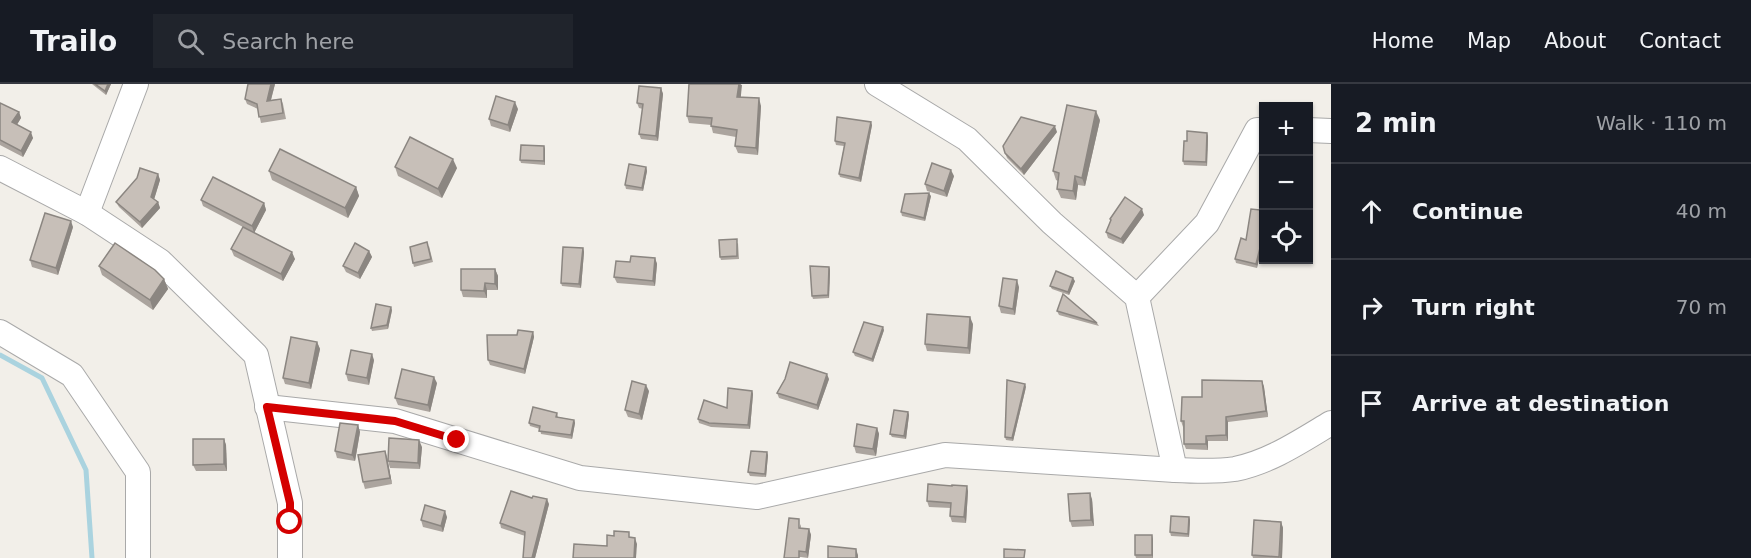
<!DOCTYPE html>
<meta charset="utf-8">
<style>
body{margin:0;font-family:"DejaVu Sans",sans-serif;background:#20242c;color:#f1f3f6}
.controls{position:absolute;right:18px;top:18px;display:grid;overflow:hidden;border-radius:0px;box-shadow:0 2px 4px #0004}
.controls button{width:54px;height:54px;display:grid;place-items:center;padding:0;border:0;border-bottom:2px solid #363941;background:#171b24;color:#f1f3f6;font:30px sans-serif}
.stop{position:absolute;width:18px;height:18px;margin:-14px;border:4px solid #d40000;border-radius:50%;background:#fff}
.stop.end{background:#d40000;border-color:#fff;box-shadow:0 2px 6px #0008}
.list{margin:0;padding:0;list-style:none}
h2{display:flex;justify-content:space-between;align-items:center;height:78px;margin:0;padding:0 24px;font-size:26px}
h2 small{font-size:20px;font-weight:400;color:#9ea1a6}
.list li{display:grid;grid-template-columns:39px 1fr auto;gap:18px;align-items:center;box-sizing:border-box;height:96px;padding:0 24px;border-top:2px solid #363941}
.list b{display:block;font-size:22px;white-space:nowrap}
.list em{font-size:20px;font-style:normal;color:#9ea1a6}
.icon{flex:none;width:33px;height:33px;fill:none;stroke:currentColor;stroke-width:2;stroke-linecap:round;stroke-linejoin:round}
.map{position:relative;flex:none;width:1331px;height:474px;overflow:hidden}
header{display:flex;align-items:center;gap:36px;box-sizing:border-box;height:84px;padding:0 30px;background:#171b24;border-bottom:2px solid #363941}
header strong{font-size:28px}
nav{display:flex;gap:33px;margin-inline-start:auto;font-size:21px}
.search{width:420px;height:54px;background:#20242c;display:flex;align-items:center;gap:15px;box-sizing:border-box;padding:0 21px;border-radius:0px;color:#9ea1a6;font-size:22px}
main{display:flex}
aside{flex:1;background:#171b24}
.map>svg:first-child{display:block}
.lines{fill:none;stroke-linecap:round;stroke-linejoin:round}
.stream{stroke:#aad3df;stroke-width:5}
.minor-casing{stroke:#a9a9a9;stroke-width:26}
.minor{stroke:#fff;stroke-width:24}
.wall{fill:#aba49e}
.shaded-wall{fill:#8b8681}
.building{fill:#c7bfb8;stroke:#8b8681;stroke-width:1.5}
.route{stroke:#d40000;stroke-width:8}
</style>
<header>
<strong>Trailo</strong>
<div class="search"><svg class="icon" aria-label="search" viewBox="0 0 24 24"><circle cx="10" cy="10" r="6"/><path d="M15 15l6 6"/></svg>Search here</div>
<nav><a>Home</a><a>Map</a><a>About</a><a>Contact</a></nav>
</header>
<main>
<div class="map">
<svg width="1331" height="474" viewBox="0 0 1331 474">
<rect width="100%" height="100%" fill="#f2efe9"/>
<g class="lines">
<polyline class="stream" points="0,271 42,294 86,386 92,474"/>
<defs>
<g id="minor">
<polyline points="877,0 967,55 1052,139 1137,213 1175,386"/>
<polyline points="1308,46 1331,47"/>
<polyline points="0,84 87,129 160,177 256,271 290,419 290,474"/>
<polyline points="87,129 136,0"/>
<polyline points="1137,213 1207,139 1257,46 1264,46"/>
<polyline points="0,248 72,291 138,388 138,474"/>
<path d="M267,323L395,337L580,394L757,413L945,371L1175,386C1195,387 1216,388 1235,385C1270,378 1301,357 1331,339"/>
</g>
</defs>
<use href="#minor" class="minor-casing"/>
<use href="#minor" class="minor"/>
</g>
<g class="wall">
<polygon points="92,0 111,0 106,11"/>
<polygon points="275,0 271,16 281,15 283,20 286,35 261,39 258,25 247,20 245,15"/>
<polygon points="689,0 741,0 741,13 761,22 758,71 738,69 735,62 736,53 713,49 711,41 689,39 687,32"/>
<polygon points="661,4 663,10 658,57 641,55 639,50 643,25 639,24 637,19"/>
<polygon points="0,19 19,28 21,34 17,40 33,54 23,73 0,61"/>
<polygon points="518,25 510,48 491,42 489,35"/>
<polygon points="1100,36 1085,102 1078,101 1076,116 1061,114 1057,105 1058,97 1056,96 1053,87"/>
<polygon points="872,41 861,98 840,93 839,90 844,62 836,61 835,57"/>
<polygon points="1057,48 1024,91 1007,74 1005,69"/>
<polygon points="1208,52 1207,82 1184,81 1183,77 1187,57"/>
<polygon points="545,65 545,81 521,79 520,76"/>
<polygon points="395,83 457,84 442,114 398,92"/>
<polygon points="646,83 647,87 643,107 626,105 625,101"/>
<polygon points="269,87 356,103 359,112 348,134 272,96"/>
<polygon points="158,90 160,96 154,115 158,118 160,124 142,144 119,123 116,118"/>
<polygon points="954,92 947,113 927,107 925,100"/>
<polygon points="931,112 925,137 902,132 901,128"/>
<polygon points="201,116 264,119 266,126 254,149 295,175 283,197 234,172 231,165 243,143 203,122"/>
<polygon points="1251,125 1257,184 1236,179 1235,175 1246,156"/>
<polygon points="1144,131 1123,160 1108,154 1106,148 1111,137 1110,135"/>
<polygon points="73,143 58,191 32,183 30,176"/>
<polygon points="738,159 739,175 721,176 720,173"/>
<polygon points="429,162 433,178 414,183 413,179"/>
<polygon points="583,164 584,168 581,204 562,202 561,199"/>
<polygon points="369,167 372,173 360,195 346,188 343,182"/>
<polygon points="655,174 657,180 655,202 617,199 614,193 630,178"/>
<polygon points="99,182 164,195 168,205 153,226 102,191"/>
<polygon points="829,183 830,186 829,214 813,215 812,212"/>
<polygon points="495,185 498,192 498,206 487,206 487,214 463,213 461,206"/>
<polygon points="1075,197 1069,211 1052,205 1050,202"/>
<polygon points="1019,203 1015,231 1001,229 999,222"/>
<polygon points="392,226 388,245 372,247 371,244"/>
<polygon points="1057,227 1097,239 1099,242 1059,231"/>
<polygon points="973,240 970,270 927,267 925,260"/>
<polygon points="884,246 873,278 855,272 853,268"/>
<polygon points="533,248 534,253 525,290 490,281 488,276 517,251"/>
<polygon points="317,258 320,265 311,305 285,300 283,294"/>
<polygon points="374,276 369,301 348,297 346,290"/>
<polygon points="785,295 829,295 818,326 779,314 777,309"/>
<polygon points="1262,297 1264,303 1268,333 1228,338 1228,357 1208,357 1208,366 1186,365 1184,360 1183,343 1181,337 1202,313"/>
<polygon points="437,299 430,328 398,321 395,314"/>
<polygon points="1026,303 1013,357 1006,356 1005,353"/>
<polygon points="649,307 642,336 628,333 625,326"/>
<polygon points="752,307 753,310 750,345 711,343 699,339 698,335 727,324"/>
<polygon points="908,328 909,331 906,355 892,353 890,350"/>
<polygon points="557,329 558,333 574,336 575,339 572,355 541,350 540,345 530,342 529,339"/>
<polygon points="358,341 360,348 355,377 337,374 335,367"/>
<polygon points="877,344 879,350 876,372 856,369 854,362"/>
<polygon points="224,355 226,361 227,387 196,387 193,381"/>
<polygon points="422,363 420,385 390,384 388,377"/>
<polygon points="768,371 766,393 750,392 748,388"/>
<polygon points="387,373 392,400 365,405 363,398"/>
<polygon points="968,407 966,439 952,438 950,432 951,424 929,423 927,417"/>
<polygon points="1092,415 1094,442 1072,443 1070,437"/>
<polygon points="549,420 535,474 523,474 525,452 501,444 500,439"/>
<polygon points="447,433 443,448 423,443 421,436"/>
<polygon points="1189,433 1190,436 1189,453 1171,452 1170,448"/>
<polygon points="1281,438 1283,444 1282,474 1253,474 1252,471"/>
<polygon points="801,440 801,444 809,445 811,451 808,474 801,473 784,474"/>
<polygon points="1153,455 1153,474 1136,474 1135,471"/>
</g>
<g class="shaded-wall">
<polygon points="108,0 111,0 106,11 105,7"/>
<polygon points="271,0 275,0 269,23 267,17"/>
<polygon points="739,0 742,1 740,20 737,13"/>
<polygon points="661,4 663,10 658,57 656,52"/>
<polygon points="759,14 761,22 758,71 756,64"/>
<polygon points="515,18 518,25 510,48 508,41"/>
<polygon points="1096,27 1100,36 1085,102 1082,94"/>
<polygon points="19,28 21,34 15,44 12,38"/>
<polygon points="871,38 872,41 861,98 859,94"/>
<polygon points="1055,42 1057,48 1024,91 1021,85"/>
<polygon points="31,48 33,54 23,73 21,67"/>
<polygon points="1207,49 1208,52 1207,82 1206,78"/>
<polygon points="544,62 545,65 545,81 544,77"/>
<polygon points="453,75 457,84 442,114 438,105"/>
<polygon points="646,83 647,87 643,107 642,104"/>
<polygon points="951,86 954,92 947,113 944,107"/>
<polygon points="158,90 160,96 153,119 151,113"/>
<polygon points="1075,92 1078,101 1076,116 1073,107"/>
<polygon points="356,103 359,112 348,134 345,124"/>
<polygon points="929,109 931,112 925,137 924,134"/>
<polygon points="158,118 160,124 142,144 140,138"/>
<polygon points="264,119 266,126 254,149 252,142"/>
<polygon points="1142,125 1144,131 1123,160 1121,155"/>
<polygon points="71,137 73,143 58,191 56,184"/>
<polygon points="1263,152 1263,160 1257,184 1256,180"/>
<polygon points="583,164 584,168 581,204 579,200"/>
<polygon points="369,167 372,173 360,195 358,189"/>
<polygon points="292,168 295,175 283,197 281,190"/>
<polygon points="655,174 657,180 655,202 653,197"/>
<polygon points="829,183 830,186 829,214 828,211"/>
<polygon points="495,185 498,192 498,206 495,200"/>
<polygon points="1073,194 1075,197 1069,211 1068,208"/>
<polygon points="164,195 168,205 153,226 150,216"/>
<polygon points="1017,196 1019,203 1015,231 1013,225"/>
<polygon points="485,199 487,206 487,214 484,207"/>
<polygon points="391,223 392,226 388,245 387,241"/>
<polygon points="970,233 973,240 970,270 968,264"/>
<polygon points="883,243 884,246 873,278 872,275"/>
<polygon points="533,248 534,253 525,290 524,285"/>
<polygon points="317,258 320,265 311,305 309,299"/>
<polygon points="372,270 374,276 369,301 367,294"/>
<polygon points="827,290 829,295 818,326 817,321"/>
<polygon points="434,293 437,299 430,328 428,321"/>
<polygon points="1262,297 1264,303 1268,333 1266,327"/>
<polygon points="1025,300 1026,303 1013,357 1012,354"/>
<polygon points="646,301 649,307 642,336 639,330"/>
<polygon points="752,307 753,310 750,345 748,341"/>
<polygon points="908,328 909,331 906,355 904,352"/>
<polygon points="1226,333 1228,338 1228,357 1226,351"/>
<polygon points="574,336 575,339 572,355 571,351"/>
<polygon points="358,341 360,348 355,377 352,371"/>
<polygon points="877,344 879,350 876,372 873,365"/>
<polygon points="1206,352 1208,357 1208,366 1206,360"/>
<polygon points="224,355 226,361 227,387 224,380"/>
<polygon points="419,356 422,363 420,385 418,379"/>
<polygon points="385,367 387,373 392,400 390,394"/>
<polygon points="767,368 768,371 766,393 765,390"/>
<polygon points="967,402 968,407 966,439 964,433"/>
<polygon points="1090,409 1092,415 1094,442 1091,436"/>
<polygon points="547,415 549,420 535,474 532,474"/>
<polygon points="445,427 447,433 443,448 441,442"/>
<polygon points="1189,433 1190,436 1189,453 1188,450"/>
<polygon points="1281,438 1283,444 1282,474 1280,474"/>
<polygon points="809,445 811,451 808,474 806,468"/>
<polygon points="1152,451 1153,455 1153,474 1152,471"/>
<polygon points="635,454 637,460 636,474 634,474"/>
<polygon points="856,465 858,471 858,474 856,474"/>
</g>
<g class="building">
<polygon points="95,0 108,0 105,7"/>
<polygon points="248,0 271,0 267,17 281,15 283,29 259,33 257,20 245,15"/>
<polygon points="689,0 739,0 737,13 759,14 756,64 735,62 737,46 711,42 712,34 687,32"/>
<polygon points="639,2 661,4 656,52 639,50 643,20 637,19"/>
<polygon points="496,12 515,18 508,41 489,35"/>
<polygon points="0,19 19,28 12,38 31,48 21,67 0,56"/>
<polygon points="1067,21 1096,27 1082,94 1075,92 1073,107 1057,105 1059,89 1053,87"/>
<polygon points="837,33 871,38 859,94 839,90 845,59 835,57"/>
<polygon points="1021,33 1055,42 1021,85 1005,69 1003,62"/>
<polygon points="1187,47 1207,49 1206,78 1183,77 1184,57 1187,57"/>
<polygon points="410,53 453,75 438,105 395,83"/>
<polygon points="521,61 544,62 544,77 520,76"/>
<polygon points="280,65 356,103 345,124 269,87"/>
<polygon points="932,79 951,86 944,107 925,100"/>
<polygon points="629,80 646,83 642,104 625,101"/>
<polygon points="140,84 158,90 151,113 158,118 140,138 116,118 137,94"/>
<polygon points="213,93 264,119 252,142 201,116"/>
<polygon points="929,109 924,134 901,128 905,110"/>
<polygon points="1262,109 1263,109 1263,152 1256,180 1235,175 1241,154 1246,156 1251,125 1260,126"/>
<polygon points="1125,113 1142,125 1121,155 1106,148 1111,136 1110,135"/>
<polygon points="45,129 71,137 56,184 30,176"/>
<polygon points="243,143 292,168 281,190 231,165"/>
<polygon points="737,155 737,172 720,173 719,156"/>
<polygon points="427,158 431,175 413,179 410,163"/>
<polygon points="115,159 155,186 164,195 150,216 99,182"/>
<polygon points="355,159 369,167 358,189 343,182"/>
<polygon points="563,163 583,164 579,200 561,199"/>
<polygon points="631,172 655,174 653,197 614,193 616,177 630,178"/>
<polygon points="810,182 829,183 828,211 812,212"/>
<polygon points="461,185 495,185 495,200 485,199 484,207 461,206"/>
<polygon points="1056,187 1073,194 1068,208 1050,202"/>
<polygon points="1003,194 1017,196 1013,225 999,222"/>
<polygon points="1063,210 1097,239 1057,227"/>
<polygon points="376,220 391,223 387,241 371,244"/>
<polygon points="927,230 970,233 968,264 925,260"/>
<polygon points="864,238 883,243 872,275 853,268"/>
<polygon points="518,246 533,248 524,285 488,276 487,251 517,251"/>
<polygon points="291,253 317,258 309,299 283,294"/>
<polygon points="351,266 372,270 367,294 346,290"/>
<polygon points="790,278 827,290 817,321 777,309 785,295"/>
<polygon points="402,285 434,293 428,321 395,314"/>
<polygon points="1007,296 1025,300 1012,354 1005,353"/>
<polygon points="1202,296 1262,297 1266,327 1226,333 1226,351 1206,352 1206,360 1184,360 1184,337 1181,337 1182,313 1202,313"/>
<polygon points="632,297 646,301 639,330 625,326"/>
<polygon points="728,304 752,307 748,341 709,339 698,335 704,316 727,324"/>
<polygon points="533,323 557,329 556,333 574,336 571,351 539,347 540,342 529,339"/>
<polygon points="894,326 908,328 904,352 890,350"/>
<polygon points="340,339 358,341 352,371 335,367"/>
<polygon points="857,340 877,344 873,365 854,362"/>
<polygon points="389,354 419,356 418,379 388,377"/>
<polygon points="193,355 224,355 224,380 193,381"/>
<polygon points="385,367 390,394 363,398 358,371"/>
<polygon points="751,367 767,368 765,390 748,388"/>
<polygon points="928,400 952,402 952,401 967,402 964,433 950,432 951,419 927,417"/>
<polygon points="511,407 532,414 533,412 547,415 532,474 523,474 525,448 500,439"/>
<polygon points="1090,409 1091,436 1070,437 1068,410"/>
<polygon points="425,421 445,427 441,442 421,436"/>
<polygon points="1171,432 1189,433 1188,450 1170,448"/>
<polygon points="789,434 799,435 799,444 809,445 806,468 799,467 799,474 784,474"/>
<polygon points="1254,436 1281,438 1279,473 1252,471"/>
<polygon points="614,447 629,448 629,453 635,454 634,474 573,474 574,460 607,462 607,451 614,452"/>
<rect x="1135" y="451" width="17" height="20"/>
<polygon points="828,462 856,465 856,474 828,474"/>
<polygon points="1004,465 1025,466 1024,474 1004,474"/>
</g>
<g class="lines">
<polyline class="route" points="290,438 290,419 267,323 395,337 457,356"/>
</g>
</svg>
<div class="controls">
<button>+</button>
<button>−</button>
<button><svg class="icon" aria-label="locate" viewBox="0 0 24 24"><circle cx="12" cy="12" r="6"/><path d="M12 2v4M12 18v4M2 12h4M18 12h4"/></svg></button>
</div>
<div class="stop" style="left:290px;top:438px"></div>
<div class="stop end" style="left:457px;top:356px"></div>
</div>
<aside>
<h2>2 min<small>Walk · 110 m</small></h2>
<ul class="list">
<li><svg class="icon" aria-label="ahead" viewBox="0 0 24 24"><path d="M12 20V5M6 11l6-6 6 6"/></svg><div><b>Continue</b></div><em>40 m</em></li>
<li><svg class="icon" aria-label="right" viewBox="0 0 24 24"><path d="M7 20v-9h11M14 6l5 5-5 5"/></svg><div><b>Turn right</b></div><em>70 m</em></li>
<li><svg class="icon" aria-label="arrive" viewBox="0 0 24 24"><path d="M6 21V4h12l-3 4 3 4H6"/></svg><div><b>Arrive at destination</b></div></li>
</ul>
</aside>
</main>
